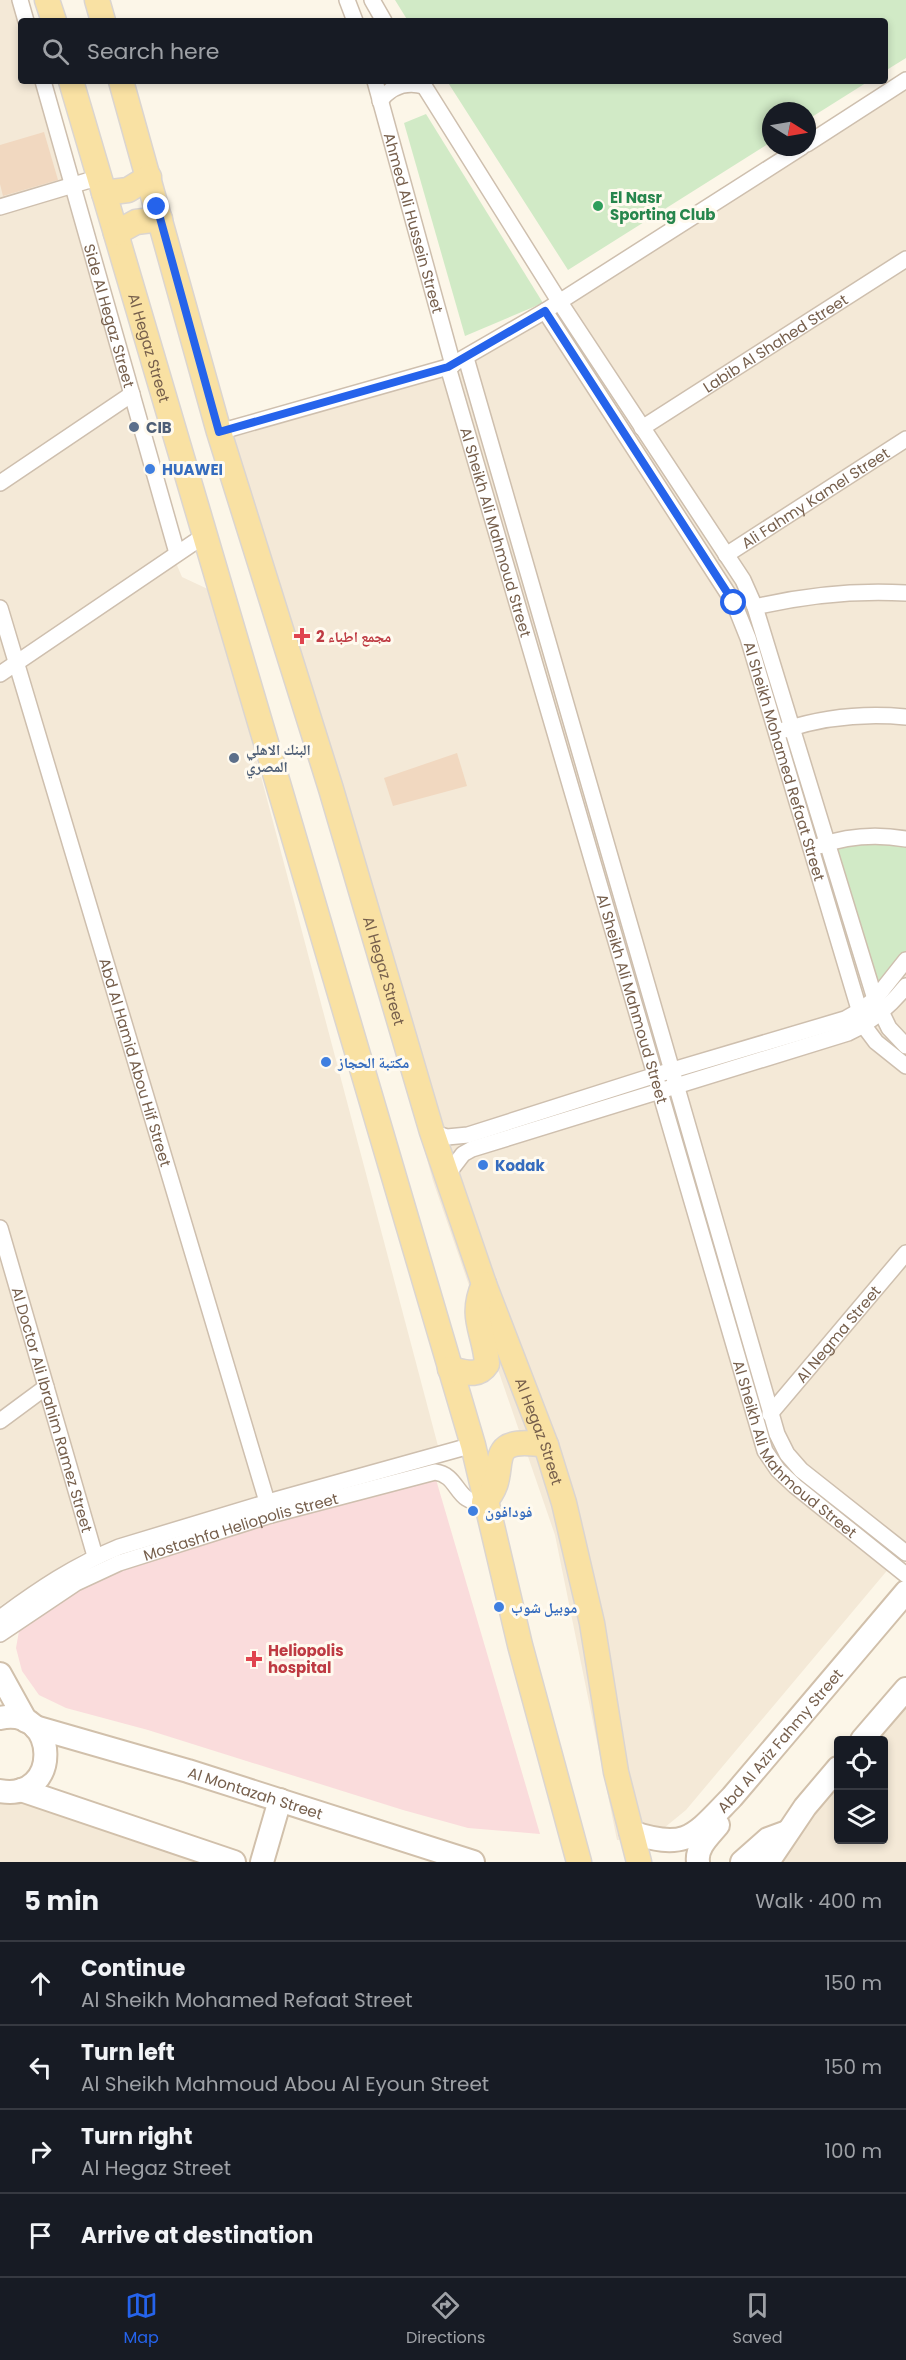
<!DOCTYPE html>
<meta charset="utf-8">
<style>
body{margin:0;font-family:Poppins,"Noto Naskh Arabic",sans-serif;background:#20242c;color:#f1f3f6}
.controls{position:absolute;right:18px;bottom:18px;display:grid;overflow:hidden;border-radius:6px;box-shadow:0 3px 9px #0003}
.controls button{width:54px;height:54px;display:grid;place-items:center;padding:0;border:0;border-bottom:2px solid #363941;background:#171b24;color:#f1f3f6;font:30px sans-serif}
.compass{position:absolute;left:762px;top:102px;width:54px;height:54px;border-radius:50%;background:#171b24;box-shadow:0 3px 9px #0003;rotate:101deg}
.stop{position:absolute;width:18px;height:18px;margin:-14px;border:4px solid #2563eb;border-radius:50%;background:#fff}
.stop.end{background:#2563eb;border-color:#fff;box-shadow:0 2px 6px #0008}
.list{margin:0;padding:0;list-style:none}
h2{display:flex;justify-content:space-between;align-items:center;height:78px;margin:0;padding:0 24px;font-size:26px}
h2 small{font-size:20px;font-weight:400;color:#9ea1a6}
.list li{display:grid;grid-template-columns:39px 1fr auto;gap:18px;align-items:center;box-sizing:border-box;height:84px;padding:0 24px;border-top:2px solid #363941}
.list b{display:block;font-size:22px;white-space:nowrap}
.list p{margin:0;font-size:20px;white-space:nowrap;color:#9ea1a6}
.list em{font-size:20px;font-style:normal;color:#9ea1a6}
.icon{flex:none;width:33px;height:33px;fill:none;stroke:currentColor;stroke-width:2;stroke-linecap:round;stroke-linejoin:round}
.map{position:relative;flex:none;width:906px;height:1862px;overflow:hidden}
.search{position:absolute;background:#171b24;box-shadow:0 3px 9px #0003;left:18px;right:18px;top:18px;height:66px;display:flex;align-items:center;gap:15px;box-sizing:border-box;padding:0 21px;border-radius:6px;color:#9ea1a6;font-size:22px}
.sheet{height:414px;background:#171b24}
nav{display:flex;justify-content:space-around;align-items:center;box-sizing:border-box;height:84px;border-top:2px solid #363941;background:#171b24;font-size:16px;color:#9ea1a6}
nav a{display:grid;justify-items:center;gap:3px}
nav .on{color:#2563eb}
.map>svg:first-child{display:block}
.residential{fill:#f4e9d7}
.medical{fill:#fadcdc}
.green{fill:#d1eac6}
.building{fill:#f1d8c0}
.lines{fill:none;stroke-linecap:round;stroke-linejoin:round}
.street-casing{stroke:#cebfae;stroke-width:18}
.secondary-casing{stroke:#d1c0ab;stroke-width:26}
.primary-casing{stroke:#dbd5d0;stroke-width:27}
.street{stroke:#fff;stroke-width:15}
.secondary{stroke:#fff;stroke-width:22}
.primary{stroke:#f9e1a3;stroke-width:24}
.route{stroke:#2563eb;stroke-width:8}
.leisure-dot{fill:#2e9e5b;stroke:#fffaef;stroke-width:2}
.service-dot{fill:#5c6f8a;stroke:#fffaef;stroke-width:2}
.shop-dot{fill:#3f7fe0;stroke:#fffaef;stroke-width:2}
.health-dot{fill:#e0444e;stroke:#fffaef;stroke-width:2}
.labels{text-anchor:middle;dominant-baseline:central;stroke-width:6;stroke-linejoin:round;paint-order:stroke}
.leisure-label{font-size:15px;font-weight:bold;fill:#27864d;stroke:#fffaef;text-anchor:start}
.street-label{font-size:15px;fill:#765f4c;stroke:#fffaef}
.service-label{font-size:15px;font-weight:bold;fill:#4e5e75;stroke:#fffaef;text-anchor:start}
.shop-label{font-size:15px;font-weight:bold;fill:#366cbe;stroke:#fffaef;text-anchor:start}
.health-label{font-size:15px;font-weight:bold;fill:#be3a42;stroke:#fffaef;text-anchor:start}
</style>
<div class="map">
<svg width="906" height="1862" viewBox="0 0 906 1862">
<rect width="100%" height="100%" fill="#fcf6e8"/>
<g class="residential">
<polygon points="0,0 12,0 21,30 21,81 36,81 170,549 182,577 212,591 438,1446 88,1550 0,1606"/>
<polygon points="906,88 906,1548 686,1810 664,1828 638,1839 617,1840 555,1535 433,1181 227,439 442,377 539,321"/>
<polygon points="906,1679 906,1862 754,1862 838,1760 838,1840 884,1840 884,1740 855,1740"/>
<polygon points="15,1796 227,1862 0,1862 0,1799"/>
</g>
<polygon class="medical" points="435,1476 540,1834 468,1828 403,1810 148,1730 66,1708 39,1695 22,1671 16,1648 19,1631 27,1620 116,1568"/>
<g class="green">
<polygon points="395,0 906,0 906,58 885,71 885,21 408,21"/>
<polygon points="447,81 869,81 807,120 807,111 771,111 771,142 568,270"/>
<polygon points="426,114 543,303 465,336 404,123"/>
<polygon points="906,839 906,961 875,999 827,843"/>
</g>
<g class="building">
<polygon points="44,132 58,180 3,196 0,184 0,145"/>
<polygon points="457,753 467,786 393,806 384,778"/>
</g>
<g class="lines">
<defs>
<g id="street">
<polyline points="20,0 26,21"/>
<polyline points="347,0 355,21"/>
<polyline points="372,0 384,21"/>
<path id="s1" d="M43,81L177,553"/>
<path id="s2" d="M375,81L453,365"/>
<polyline points="421,81 559,301 743,580 755,607 875,999 889,1028 906,1046"/>
<path d="M380,101C391,86 406,81 424,86"/>
<polyline points="807,144 906,80"/>
<polyline points="0,207 100,177"/>
<path id="s3" d="M545,311L734,603L748,638L864,1026L876,1042L906,1066"/>
<polyline points="466,358 777,1434 787,1454 801,1470 906,1553"/>
<path id="s4" d="M448,367L765,1451L778,1470L795,1486L906,1575"/>
<path id="s5" d="M642,428L906,259"/>
<polyline points="219,432 448,367 545,311 802,147"/>
<polyline points="0,483 132,394"/>
<path id="s6" d="M726,555L906,439"/>
<path d="M755,607C806,595 854,590 906,593"/>
<path id="s7" d="M0,608L271,1515"/>
<polyline points="0,674 205,535"/>
<path d="M784,730C824,717 865,713 906,717"/>
<path d="M819,846C847,836 877,834 906,839"/>
<polyline points="432,1132 447,1137 468,1135 656,1075 845,1019 859,1011 875,999 906,960"/>
<path d="M447,1175L463,1154L472,1149L848,1033C872,1022 890,1006 906,986"/>
<path id="s8" d="M0,1228L95,1556"/>
<path id="s9" d="M770,1414L906,1253"/>
<polyline points="0,1421 46,1387"/>
<path d="M0,1618C38,1590 75,1565 119,1547L268,1502L473,1445"/>
<path id="s10" d="M0,1634L76,1583L119,1563L271,1515L435,1472C460,1475 455,1505 484,1502"/>
</g>
<g id="secondary">
<polyline points="0,1674 26,1721"/>
<path d="M0,1718C59,1705 62,1802 0,1791"/>
<path id="s11" d="M35,1727L188,1771L473,1862"/>
<polyline points="862,1740 906,1689"/>
<polyline points="21,1790 234,1862"/>
<path id="s12" d="M631,1832C687,1851 694,1836 732,1797L906,1592"/>
<polyline points="262,1862 280,1800"/>
<path d="M698,1862C696,1847 709,1836 718,1825"/>
<polyline points="742,1862 768,1839 787,1832"/>
<polyline points="768,1862 805,1807 838,1768"/>
</g>
<g id="primary">
<polyline points="47,0 54,21"/>
<polyline points="97,0 103,21"/>
<path id="s13" d="M71,81L473,1445L520,1645L579,1862"/>
<path id="s14" d="M121,81L219,432L331,789L432,1132L484,1284L546,1445L564,1503L592,1623L616,1772L639,1862"/>
<polyline points="104,193 128,190 149,177"/>
<polyline points="116,233 136,222 160,219"/>
<path d="M450,1369C465,1372 478,1378 487,1364C485,1332 469,1318 484,1284"/>
<path d="M484,1502C515,1473 475,1434 546,1445"/>
</g>
</defs>
<use href="#street" class="street-casing"/>
<use href="#secondary" class="secondary-casing"/>
<use href="#primary" class="primary-casing"/>
<use href="#street" class="street"/>
<use href="#secondary" class="secondary"/>
<use href="#primary" class="primary"/>
</g>
<g class="lines">
<polyline class="route" points="157,207 219,432 448,367 545,311 734,603"/>
</g>
<circle class="leisure-dot" cx="598" cy="206" r="6"/>
<g class="service-dot">
<circle cx="134" cy="427" r="6"/>
<circle cx="234" cy="758" r="6"/>
</g>
<g class="shop-dot">
<circle cx="150" cy="469" r="6"/>
<circle cx="326" cy="1062" r="6"/>
<circle cx="483" cy="1165" r="6"/>
<circle cx="473" cy="1511" r="6"/>
<circle cx="499" cy="1607" r="6"/>
</g>
<g class="health-dot">
<path d="M299 627h6v6h6v6h-6v6h-6v-6h-6v-6h6z"/>
<path d="M251 1650h6v6h6v6h-6v6h-6v-6h-6v-6h6z"/>
</g>
<g class="labels">
<g class="leisure-label">
<text x="610" y="197">El Nasr<tspan x="610" dy="17">Sporting Club</tspan></text>
</g>
<g class="street-label">
<text stroke="none"><textPath href="#s2" startOffset="147">Ahmed Ali Hussein Street</textPath></text>
<text stroke="none"><textPath href="#s1" startOffset="244">Side Al Hegaz Street</textPath></text>
<text stroke="none"><textPath href="#s5" startOffset="158">Labib Al Shahed Street</textPath></text>
<text stroke="none"><textPath href="#s13" startOffset="278">Al Hegaz Street</textPath></text>
<text stroke="none"><textPath href="#s6" startOffset="106">Ali Fahmy Kamel Street</textPath></text>
<text stroke="none"><textPath href="#s4" startOffset="172">Al Sheikh Ali Mahmoud Street</textPath></text>
<text stroke="none"><textPath href="#s3" startOffset="514">Al Sheikh Mohamed Refaat Street</textPath></text>
<text stroke="none"><textPath href="#s14" startOffset="928">Al Hegaz Street</textPath></text>
<text stroke="none"><textPath href="#s4" startOffset="658">Al Sheikh Ali Mahmoud Street</textPath></text>
<text stroke="none"><textPath href="#s7" startOffset="474">Abd Al Hamid Abou Hif Street</textPath></text>
<text stroke="none"><textPath href="#s9" startOffset="105">Al Negma Street</textPath></text>
<text stroke="none"><textPath href="#s8" startOffset="189">Al Doctor Ali Ibrahim Ramez Street</textPath></text>
<text stroke="none"><textPath href="#s14" startOffset="1414">Al Hegaz Street</textPath></text>
<text stroke="none"><textPath href="#s4" startOffset="1144">Al Sheikh Ali Mahmoud Street</textPath></text>
<text stroke="none"><textPath href="#s10" startOffset="266">Mostashfa Heliopolis Street</textPath></text>
<text stroke="none"><textPath href="#s12" startOffset="192">Abd Al Aziz Fahmy Street</textPath></text>
<text stroke="none"><textPath href="#s11" startOffset="230">Al Montazah Street</textPath></text>
</g>
<g class="service-label">
<text x="146" y="427">CIB</text>
<text x="246" y="749">البنك الاهلي<tspan x="246" dy="17">المصري</tspan></text>
</g>
<g class="shop-label">
<text x="162" y="469">HUAWEI</text>
<text x="338" y="1062">مكتبة الحجاز</text>
<text x="495" y="1165">Kodak</text>
<text x="485" y="1511">فودافون</text>
<text x="511" y="1607">موبيل شوب</text>
</g>
<g class="health-label">
<text x="316" y="636">مجمع اطباء 2</text>
<text x="268" y="1650">Heliopolis<tspan x="268" dy="17">hospital</tspan></text>
</g>
</g>
</svg>
<div class="controls">
<button><svg class="icon" aria-label="locate" viewBox="0 0 24 24"><circle cx="12" cy="12" r="6"/><path d="M12 2v4M12 18v4M2 12h4M18 12h4"/></svg></button>
<button><svg class="icon" aria-label="layers" viewBox="0 0 24 24"><path d="M12 4l9 5-9 5-9-5zM3 14l9 5 9-5"/></svg></button>
</div>
<svg class="compass" viewBox="-18 -18 36 36"><path d="M0-13l5 13h-10z" fill="#e53935"/><path d="M0 13l5-13h-10z" fill="#9ea1a6"/></svg>
<div class="stop" style="left:734px;top:603px"></div>
<div class="stop end" style="left:157px;top:207px"></div>
<div class="search"><svg class="icon" aria-label="search" viewBox="0 0 24 24"><circle cx="10" cy="10" r="6"/><path d="M15 15l6 6"/></svg>Search here</div>
</div>
<section class="sheet">
<h2>5 min<small>Walk · 400 m</small></h2>
<ul class="list">
<li><svg class="icon" aria-label="ahead" viewBox="0 0 24 24"><path d="M12 20V5M6 11l6-6 6 6"/></svg><div><b>Continue</b><p>Al Sheikh Mohamed Refaat Street</p></div><em>150 m</em></li>
<li><svg class="icon" aria-label="left" viewBox="0 0 24 24"><path d="M17 20v-9H6M10 6l-5 5 5 5"/></svg><div><b>Turn left</b><p>Al Sheikh Mahmoud Abou Al Eyoun Street</p></div><em>150 m</em></li>
<li><svg class="icon" aria-label="right" viewBox="0 0 24 24"><path d="M7 20v-9h11M14 6l5 5-5 5"/></svg><div><b>Turn right</b><p>Al Hegaz Street</p></div><em>100 m</em></li>
<li><svg class="icon" aria-label="arrive" viewBox="0 0 24 24"><path d="M6 21V4h12l-3 4 3 4H6"/></svg><div><b>Arrive at destination</b></div></li>
</ul>
</section>
<nav>
<a class="on"><svg class="icon" aria-label="map" viewBox="0 0 24 24"><path d="M3 6l6-2 6 2 6-2v14l-6 2-6-2-6 2zM9 4v14M15 6v14"/></svg>Map</a>
<a><svg class="icon" aria-label="directions" viewBox="0 0 24 24"><path d="M12 3l9 9-9 9-9-9zM9 14v-3h6M13 9l2 2-2 2"/></svg>Directions</a>
<a><svg class="icon" aria-label="saved" viewBox="0 0 24 24"><path d="M7 4h10v16l-5-4-5 4z"/></svg>Saved</a>
</nav>
